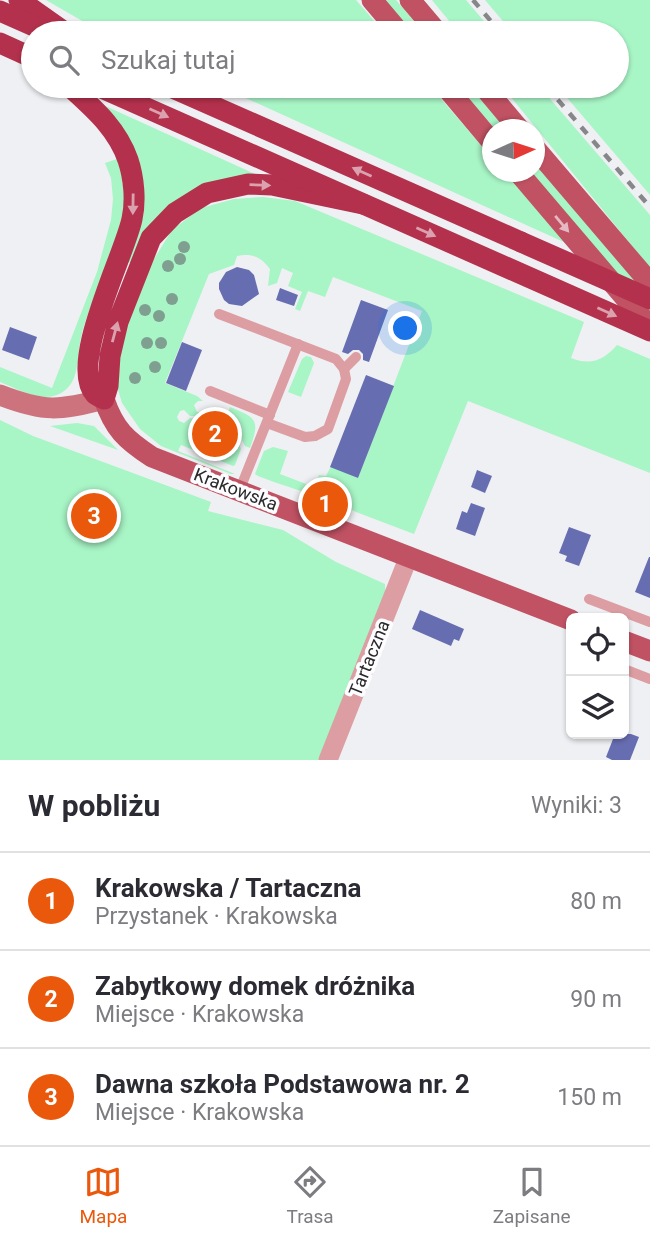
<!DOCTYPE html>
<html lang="pl">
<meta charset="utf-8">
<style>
body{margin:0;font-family:Roboto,sans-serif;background:#f7f7f7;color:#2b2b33}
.controls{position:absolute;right:21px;bottom:21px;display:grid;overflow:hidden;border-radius:10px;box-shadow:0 2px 5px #0004}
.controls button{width:63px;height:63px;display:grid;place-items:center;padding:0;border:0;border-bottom:2px solid #e1e1e2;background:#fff;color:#2b2b33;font:35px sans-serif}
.compass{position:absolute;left:482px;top:119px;width:63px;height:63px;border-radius:50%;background:#fff;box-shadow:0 2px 5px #0004;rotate:87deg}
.you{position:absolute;left:406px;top:329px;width:24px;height:24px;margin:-18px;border:5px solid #fff;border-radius:50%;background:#1a73e8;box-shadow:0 0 0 10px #1a73e833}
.badge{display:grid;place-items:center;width:46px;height:46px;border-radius:50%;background:#ea580c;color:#fff;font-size:23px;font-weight:700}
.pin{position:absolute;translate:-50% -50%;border:4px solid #fff;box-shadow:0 2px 7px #0006}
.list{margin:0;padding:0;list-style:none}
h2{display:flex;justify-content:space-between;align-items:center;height:91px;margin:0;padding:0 28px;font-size:30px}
h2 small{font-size:23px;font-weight:400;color:#7c7c81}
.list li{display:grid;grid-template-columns:46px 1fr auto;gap:21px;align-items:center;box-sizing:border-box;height:98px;padding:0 28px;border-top:2px solid #e1e1e2}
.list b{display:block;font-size:26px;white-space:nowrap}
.list p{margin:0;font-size:23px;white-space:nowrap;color:#7c7c81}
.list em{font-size:23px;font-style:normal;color:#7c7c81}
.icon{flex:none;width:38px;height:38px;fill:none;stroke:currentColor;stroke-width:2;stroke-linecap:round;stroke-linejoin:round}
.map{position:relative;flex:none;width:650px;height:760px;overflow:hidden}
.search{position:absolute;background:#fff;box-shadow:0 2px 5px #0004;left:21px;right:21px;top:21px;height:77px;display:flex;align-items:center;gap:18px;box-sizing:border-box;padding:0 24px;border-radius:38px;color:#7c7c81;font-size:26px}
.sheet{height:385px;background:#fff}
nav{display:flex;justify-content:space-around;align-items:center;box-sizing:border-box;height:98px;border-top:2px solid #e1e1e2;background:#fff;font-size:19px;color:#7c7c81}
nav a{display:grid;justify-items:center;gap:4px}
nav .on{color:#ea580c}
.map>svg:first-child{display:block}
.green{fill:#a8f5c6}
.building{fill:#676db1}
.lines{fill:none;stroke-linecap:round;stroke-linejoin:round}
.lane{stroke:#dc9ea3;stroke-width:10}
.street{stroke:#dc9ea3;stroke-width:19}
.secondary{stroke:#cd737e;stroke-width:21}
.primary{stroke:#c05263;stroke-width:21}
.highway{stroke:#b3314c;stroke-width:21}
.rail{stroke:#878789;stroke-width:4.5;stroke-dasharray:9 9;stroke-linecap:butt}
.highway-bridge{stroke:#b3314c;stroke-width:21}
.tree{fill:#7fa091}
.oneway{fill:#dca1ae}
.oneway2{fill:#e5b9c1}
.labels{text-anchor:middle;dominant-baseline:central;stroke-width:7;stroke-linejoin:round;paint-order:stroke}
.street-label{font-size:18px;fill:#29292a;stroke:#fdfdff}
</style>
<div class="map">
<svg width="650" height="760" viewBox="0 0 650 760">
<rect width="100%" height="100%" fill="#eff0f3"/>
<g class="green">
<polygon points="46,0 356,0 385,33 103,33"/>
<polygon points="385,0 396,0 424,33 414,33"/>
<polygon points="432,0 466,0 494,33 459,33"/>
<polygon points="485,0 650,0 650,195 557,86 617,86 617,33 513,33"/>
<polygon points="219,86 430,86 492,158 492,172 504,172 566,243"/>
<polygon points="458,86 469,86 506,129 495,129"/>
<polygon points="502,86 539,86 650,215 650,268"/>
<polygon points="101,104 257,175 224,180 132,264 126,261 140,221"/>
<path d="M117,159C124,180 126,201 122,223C114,264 84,307 79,350C77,366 77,384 61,393C42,404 18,389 0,382V367L52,388L97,272L111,220L113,199L111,178L105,163Z"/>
<polygon points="535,163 650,299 650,312 531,172 534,172"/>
<path d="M263,197L295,201L584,322L571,358C591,366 604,360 617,345L650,359V473L468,401L414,534L356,512L334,500L333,503C308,492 283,486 258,476L255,474L264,451L273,447L288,451L280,474L314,487L319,475L326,476L331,466L358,478L422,311L333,277L325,297L308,291L300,311L295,309L302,292L288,286L293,273L282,268L277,283L268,286L270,269C261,257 252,253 237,256L234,265L209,274L165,383L197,396L203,401H198L194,405L197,412H206L205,416H190L184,410L180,411L177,417L179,421L184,423L190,418L204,419L195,441L225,452L233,432L241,449L235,465L233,466L181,445L178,451L235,474H231L161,446L140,429L122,403L117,386V353L146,272L172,230L201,208L234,199Z"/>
<polygon points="306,356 311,357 314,363 301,397 288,392 302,359"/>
<path d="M230,407C257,418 260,420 250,448L245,446L233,422L235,418L227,415Z"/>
<polygon points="0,420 33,436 211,502 208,511 283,530 336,562 385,584 386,616 336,760 0,760"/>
<polygon points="77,423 94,426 118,450 50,426"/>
</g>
<g class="building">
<polygon points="237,267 249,270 254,275 259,294 242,306 229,304 224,300 219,289 219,283 226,272"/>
<polygon points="280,288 298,295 294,306 276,300"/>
<polygon points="361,300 388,310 369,362 363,360 363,354 359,350 353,350 348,354 342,352"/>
<polygon points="10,327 37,337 29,360 2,350"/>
<polygon points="182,342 202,350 186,391 166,383"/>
<polygon points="366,375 394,386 358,478 330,467"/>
<polygon points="207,421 230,430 224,447 201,439"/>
<polygon points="477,470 492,476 485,493 471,487"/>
<polygon points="471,503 485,508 475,536 456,529 462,511 467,513"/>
<polygon points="569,527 591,535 579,566 565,561 567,556 559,553"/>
<polygon points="649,557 650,557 650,598 635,592"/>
<polygon points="420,610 464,629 459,641 454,639 451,646 412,629"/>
<polygon points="615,734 631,734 639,737 630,760 612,760 606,757"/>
</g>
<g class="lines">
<g class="lane">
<polyline points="219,314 336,359 344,369 346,379 328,429 315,436 305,437 267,423"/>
<polyline points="344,369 356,357"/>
<polyline points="210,391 270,415"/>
<polyline points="240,489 298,344"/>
<polyline points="589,599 650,622"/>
<polyline points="624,669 650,679"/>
</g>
<polyline class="street" points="328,760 409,556"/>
<path class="secondary" d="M0,395C44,412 59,411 104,399"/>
<g class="primary">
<polyline points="372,0 400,33"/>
<polyline points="410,0 438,33"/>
<polyline points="445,86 492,142"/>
<polyline points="483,86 520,130"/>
<polyline points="534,147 650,283"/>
<polyline points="518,172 650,327"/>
<path d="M104,399C114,429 126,440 152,457L571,620"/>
<polyline points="624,641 650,651"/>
</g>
<g class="highway">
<polyline points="19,0 66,33"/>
<polyline points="0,11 45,31"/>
<polyline points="0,43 33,58"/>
<path d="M69,86C93,108 117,128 128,160C134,178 136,201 132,219C125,254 68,364 95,394C95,394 103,399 104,399L108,386L110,356L118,322L151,238L175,213L207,193L248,184L272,185L363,204"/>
<polyline points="97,86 650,331"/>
<polyline points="168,86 521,242"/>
</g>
<g class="rail">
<polyline points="473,0 501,33"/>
<polyline points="546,86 650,207"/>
</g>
<polyline class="highway-bridge" points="521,242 650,299"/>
</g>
<g class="tree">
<circle cx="184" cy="247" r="6"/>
<circle cx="180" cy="259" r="6"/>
<circle cx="168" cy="266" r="6"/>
<circle cx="172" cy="299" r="6"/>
<circle cx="145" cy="310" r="6"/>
<circle cx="159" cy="316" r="6"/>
<circle cx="147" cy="343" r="6"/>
<circle cx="161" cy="343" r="6"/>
<circle cx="155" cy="367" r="6"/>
<circle cx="135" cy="378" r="6"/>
</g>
<defs><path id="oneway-solid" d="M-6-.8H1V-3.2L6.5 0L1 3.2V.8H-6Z" transform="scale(1.75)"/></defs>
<g class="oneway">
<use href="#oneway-solid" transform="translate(159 113) rotate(24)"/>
<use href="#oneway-solid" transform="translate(362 172) rotate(-156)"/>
<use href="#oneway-solid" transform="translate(260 185) rotate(2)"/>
<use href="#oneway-solid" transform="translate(133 204) rotate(91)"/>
<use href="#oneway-solid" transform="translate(426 232) rotate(24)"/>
<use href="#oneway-solid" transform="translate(607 312) rotate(24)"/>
<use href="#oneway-solid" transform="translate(115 332) rotate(-75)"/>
</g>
<use class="oneway2" href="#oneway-solid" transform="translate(562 224) rotate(50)"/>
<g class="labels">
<g class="street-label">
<text transform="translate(236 489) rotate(21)">Krakowska</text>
<text transform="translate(369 658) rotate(-68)">Tartaczna</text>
</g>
</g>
</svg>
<div class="controls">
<button><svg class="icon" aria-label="locate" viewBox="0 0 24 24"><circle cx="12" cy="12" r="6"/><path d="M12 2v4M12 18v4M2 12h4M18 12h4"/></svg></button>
<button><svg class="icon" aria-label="layers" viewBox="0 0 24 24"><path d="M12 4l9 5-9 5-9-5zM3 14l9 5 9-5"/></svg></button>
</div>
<svg class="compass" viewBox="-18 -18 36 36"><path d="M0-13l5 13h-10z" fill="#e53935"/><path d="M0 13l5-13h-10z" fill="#7c7c81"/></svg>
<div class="you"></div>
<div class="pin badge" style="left:325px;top:504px">1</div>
<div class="pin badge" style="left:215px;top:434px">2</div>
<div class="pin badge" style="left:94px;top:516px">3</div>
<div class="search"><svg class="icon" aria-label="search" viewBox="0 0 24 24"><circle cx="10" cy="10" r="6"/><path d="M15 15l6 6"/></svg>Szukaj tutaj</div>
</div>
<section class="sheet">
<h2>W pobliżu<small>Wyniki: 3</small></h2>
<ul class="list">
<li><span class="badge">1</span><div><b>Krakowska / Tartaczna</b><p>Przystanek · Krakowska</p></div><em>80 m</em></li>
<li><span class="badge">2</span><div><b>Zabytkowy domek dróżnika</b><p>Miejsce · Krakowska</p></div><em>90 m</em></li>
<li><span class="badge">3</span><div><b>Dawna szkoła Podstawowa nr. 2</b><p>Miejsce · Krakowska</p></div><em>150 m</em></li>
</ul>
</section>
<nav>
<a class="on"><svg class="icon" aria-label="map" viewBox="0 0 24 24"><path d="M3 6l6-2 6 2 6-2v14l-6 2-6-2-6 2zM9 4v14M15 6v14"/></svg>Mapa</a>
<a><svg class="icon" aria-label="directions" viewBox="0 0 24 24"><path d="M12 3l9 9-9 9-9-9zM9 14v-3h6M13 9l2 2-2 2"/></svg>Trasa</a>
<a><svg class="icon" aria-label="saved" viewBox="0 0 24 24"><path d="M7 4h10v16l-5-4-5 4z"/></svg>Zapisane</a>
</nav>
